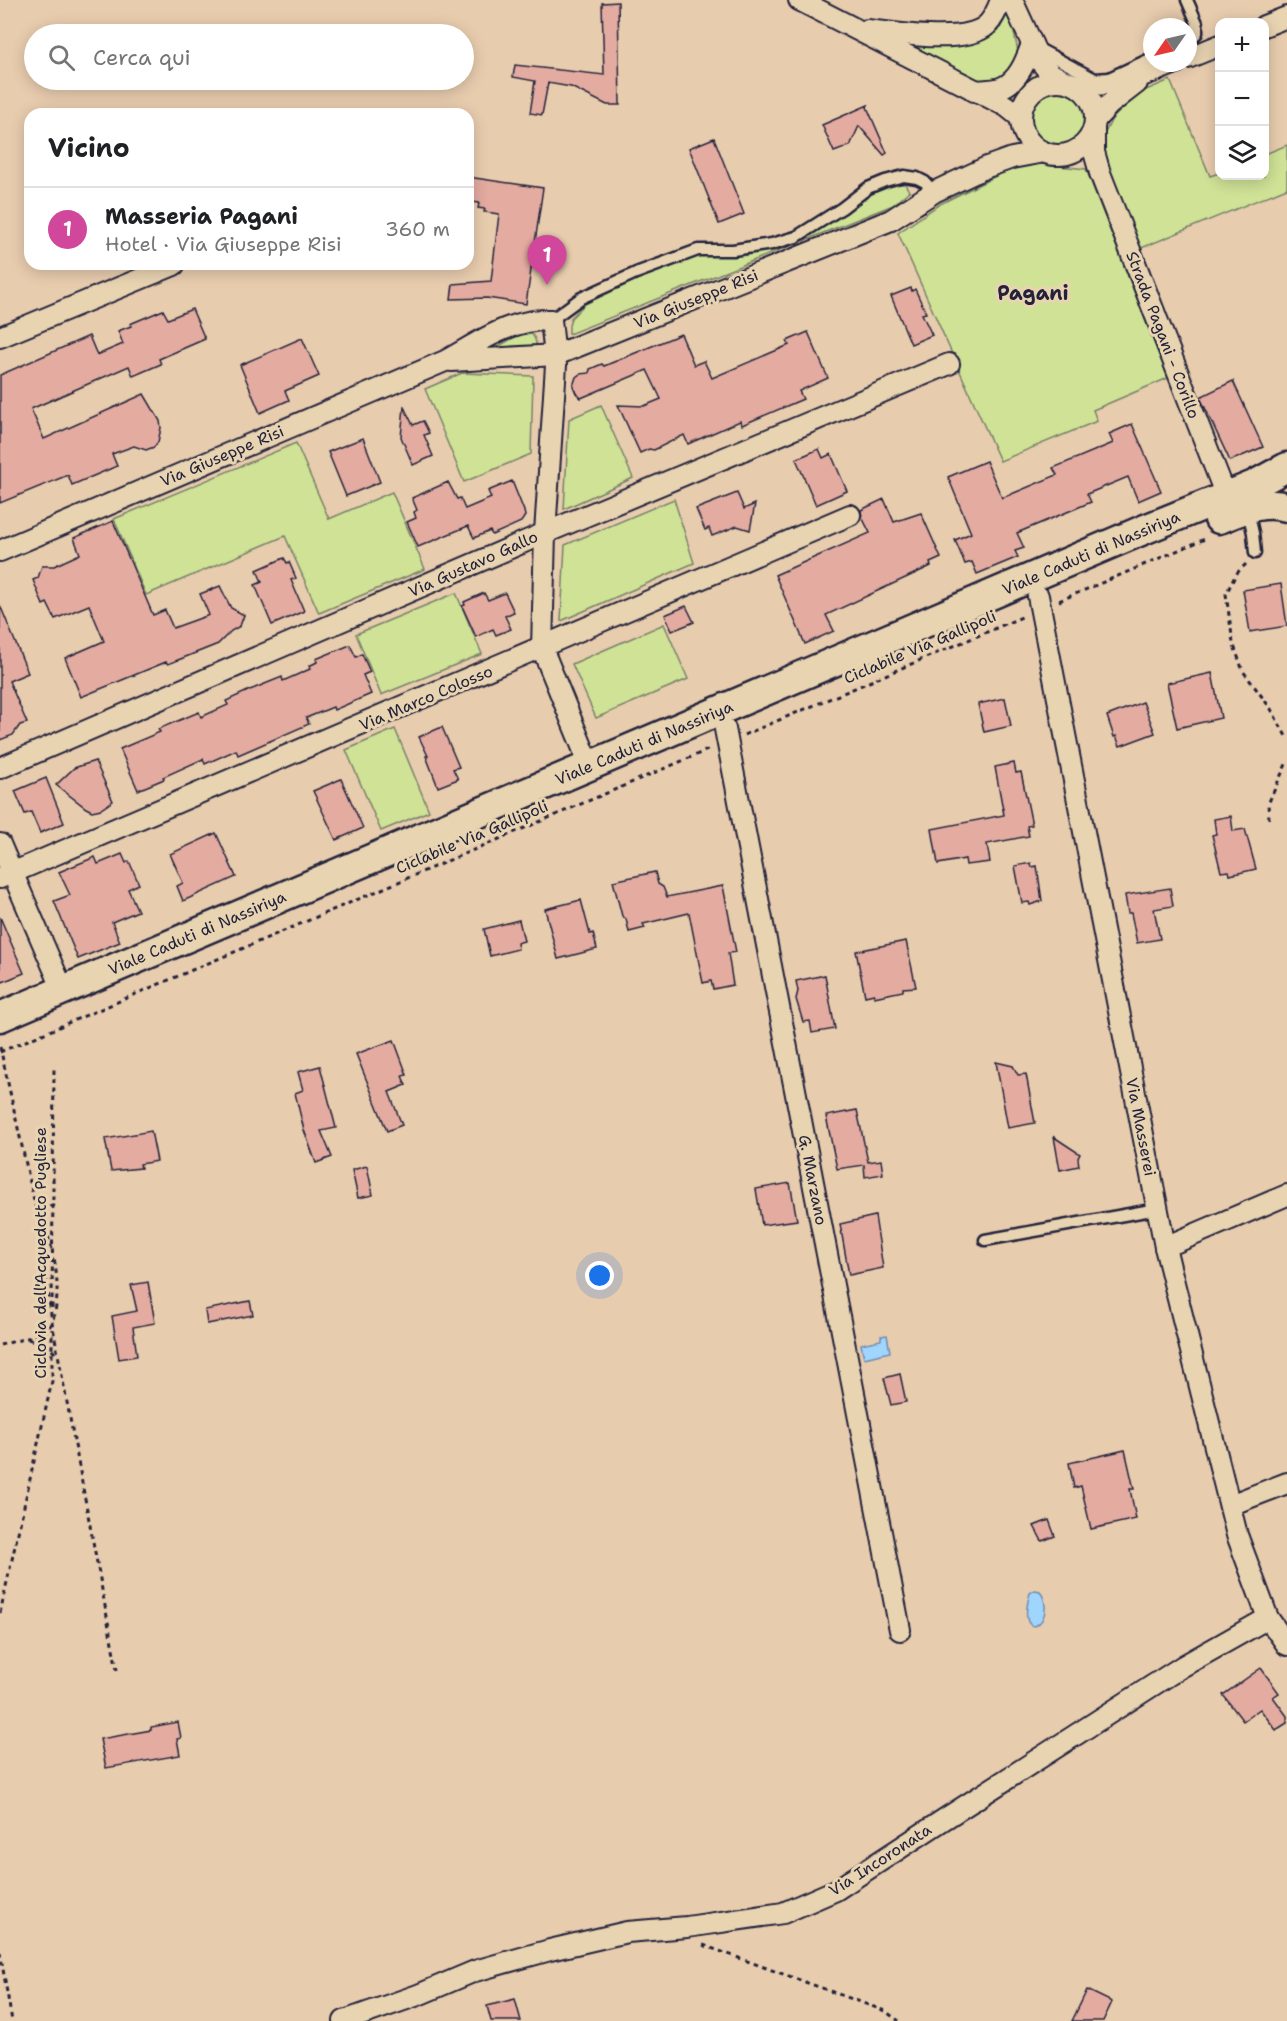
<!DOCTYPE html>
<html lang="it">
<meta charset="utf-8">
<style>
body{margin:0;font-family:"Shantell Sans",sans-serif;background:#f2f2f2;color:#202124}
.controls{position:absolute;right:18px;top:18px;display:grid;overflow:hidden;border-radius:12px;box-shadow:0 3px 15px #0003}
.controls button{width:54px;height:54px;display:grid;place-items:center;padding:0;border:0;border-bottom:2px solid #e0e0e0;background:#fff;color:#202124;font:30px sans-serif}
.compass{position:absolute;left:1143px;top:18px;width:54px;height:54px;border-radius:50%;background:#fff;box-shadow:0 3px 15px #0003;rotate:236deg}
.you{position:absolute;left:600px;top:1276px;width:21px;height:21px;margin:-15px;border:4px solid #fff;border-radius:50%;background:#1a73e8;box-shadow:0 0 0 9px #1a73e833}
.badge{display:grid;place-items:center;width:39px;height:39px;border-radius:50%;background:#111827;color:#fff;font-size:20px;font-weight:700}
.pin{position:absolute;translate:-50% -50px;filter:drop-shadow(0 2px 3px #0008)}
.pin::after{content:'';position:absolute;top:32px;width:21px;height:18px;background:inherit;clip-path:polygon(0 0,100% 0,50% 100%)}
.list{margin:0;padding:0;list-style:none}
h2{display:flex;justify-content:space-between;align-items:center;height:78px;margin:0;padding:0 24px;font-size:26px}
h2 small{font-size:20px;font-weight:400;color:#757577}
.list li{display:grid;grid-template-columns:39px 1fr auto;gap:18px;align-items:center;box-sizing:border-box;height:84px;padding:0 24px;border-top:2px solid #e0e0e0}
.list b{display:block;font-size:22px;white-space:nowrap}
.list p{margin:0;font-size:20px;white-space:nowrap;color:#757577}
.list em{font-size:20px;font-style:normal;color:#757577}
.icon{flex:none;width:33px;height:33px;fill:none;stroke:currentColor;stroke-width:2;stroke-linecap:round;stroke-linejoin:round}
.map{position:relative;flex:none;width:1287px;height:2021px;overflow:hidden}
.search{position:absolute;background:#fff;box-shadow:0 3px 15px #0003;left:24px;top:24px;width:450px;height:66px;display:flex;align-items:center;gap:15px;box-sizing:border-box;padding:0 21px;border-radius:33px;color:#757577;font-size:22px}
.panel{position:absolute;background:#fff;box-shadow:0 3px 15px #0003;left:24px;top:108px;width:450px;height:162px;border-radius:18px}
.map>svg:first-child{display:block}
.green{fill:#cfe296;stroke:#788268;stroke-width:1.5}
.water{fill:#a0d5fe;stroke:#6e8db0;stroke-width:1.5}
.building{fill:#e4aba0;stroke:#22223b;stroke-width:1.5}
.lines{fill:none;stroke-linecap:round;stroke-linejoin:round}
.service-casing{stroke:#22223b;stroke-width:15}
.minor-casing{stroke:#22223b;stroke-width:24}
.secondary-casing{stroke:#22223b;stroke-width:33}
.path{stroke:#22223b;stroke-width:3;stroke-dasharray:4.5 4.5;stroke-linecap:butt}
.service{stroke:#e9d4b2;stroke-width:10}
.minor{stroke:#e9d4b2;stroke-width:20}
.secondary{stroke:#e9d4b2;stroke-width:28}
.labels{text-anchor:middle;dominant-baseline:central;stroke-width:6;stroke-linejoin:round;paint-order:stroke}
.street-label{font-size:16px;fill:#22223b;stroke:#e9d4b2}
.quarter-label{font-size:20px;font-weight:bold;fill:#22223b;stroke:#e9d4b2}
</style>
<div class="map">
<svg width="1287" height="2021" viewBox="0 0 1287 2021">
<rect width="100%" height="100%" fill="#e8ccae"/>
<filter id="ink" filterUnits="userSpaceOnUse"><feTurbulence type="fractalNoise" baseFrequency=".0167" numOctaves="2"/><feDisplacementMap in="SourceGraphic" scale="12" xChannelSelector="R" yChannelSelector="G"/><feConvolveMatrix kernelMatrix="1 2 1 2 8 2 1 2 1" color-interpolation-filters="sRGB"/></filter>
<g filter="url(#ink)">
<g class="green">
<path d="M1009,11L1018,51L1014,64L1003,80L982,84L900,41C928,43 981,53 1000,28C1003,23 1006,17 1009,11Z"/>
<polygon points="1170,80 1210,176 1219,173 1220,176 1264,176 1265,154 1287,145 1287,188 1139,249 1102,160 1105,133 1112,119 1139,93"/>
<circle cx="1057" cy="118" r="27"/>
<polygon points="1032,163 1086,169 1168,378 1093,410 1097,421 1000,461 898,233 940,204 1020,164"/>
<polygon points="898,184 905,184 909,191 893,205 569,334 569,326 571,318 585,304 672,262 701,255 757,252 782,246 816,230 875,192"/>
<polygon points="527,333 532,334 535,339 537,348 496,348 520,334"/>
<polygon points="462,373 533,376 531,454 464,482 425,389"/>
<polygon points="601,405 633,478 564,509 569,419"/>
<polygon points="296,443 329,519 392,492 425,569 319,613 285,536 146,595 114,519"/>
<polygon points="674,499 694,563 561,621 565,545"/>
<polygon points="456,593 482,654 381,695 356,634"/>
<polygon points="664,624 688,679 596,718 572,664"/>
<polygon points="395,729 429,811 381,831 346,750"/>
</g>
<g class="water">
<polygon points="887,1335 890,1352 864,1358 861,1344 881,1340 881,1336"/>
<path d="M1035,1590L1040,1591C1060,1623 1014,1649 1030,1593Z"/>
</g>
<g class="building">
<polygon points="618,2 620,105 607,105 571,87 548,83 542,115 530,113 535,81 513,77 515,65 604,75 602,3"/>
<polygon points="868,105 867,107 887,153 884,155 859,126 850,146 834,152 822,125"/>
<polygon points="714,138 744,214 719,224 689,148"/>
<polygon points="468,177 543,188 526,304 487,298 451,299 453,284 491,281 499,214 484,212 485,209 478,208 479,203 471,202 473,192 468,192"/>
<polygon points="911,288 912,291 915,289 926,313 922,314 932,335 911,344 891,296"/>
<polygon points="192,309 205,339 159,359 161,364 133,376 129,366 31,409 44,439 144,394 160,421 161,428 158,442 154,447 146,450 134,446 112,454 117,466 72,485 68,475 0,503 0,375 89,336 97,355 123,344 118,331 131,326 130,324 163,310 168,319"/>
<polygon points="808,332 828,378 799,391 803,399 742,425 740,421 688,444 684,435 654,450 649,449 640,453 618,405 644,406 661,399 647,370 581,398 576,393 573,386 576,377 580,374 589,373 590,369 602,364 604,366 681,334 694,365 704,361 712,378 789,345 787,341"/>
<polygon points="302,338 319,376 285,391 289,400 260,413 240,365"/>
<polygon points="1233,381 1263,447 1230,461 1200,397"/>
<polygon points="404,407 413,425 423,421 429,433 424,435 433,456 413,465 401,437"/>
<polygon points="1132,424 1161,491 1138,501 1128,477 1087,494 1091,502 1017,533 1024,548 1015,551 1018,557 977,574 972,562 965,564 955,540 971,533 948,477 986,461 1002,498 1057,475 1053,468 1113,443 1109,434"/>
<polygon points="363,438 380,482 346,496 328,452"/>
<polygon points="819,449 823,458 831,454 847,491 816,505 796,459"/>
<polygon points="512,481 524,511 525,516 521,522 492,535 490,531 474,538 468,526 418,547 407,522 416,518 414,512 417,510 412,498 448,482 457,499 460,498 465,509 491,498 488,491"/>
<polygon points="737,493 744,509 755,504 750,530 737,526 712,536 709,528 705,530 696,509"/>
<polygon points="884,499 894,522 921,513 941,558 930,563 931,566 826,615 834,631 805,644 775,575 870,533 862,517 861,510"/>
<polygon points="113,521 153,615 165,610 173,628 209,615 200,594 220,586 231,608 244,615 240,626 231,631 218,644 168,664 166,662 81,697 65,658 104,641 89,605 55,619 47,603 43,605 33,580 38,578 42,566 54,566 80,554 74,538"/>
<polygon points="284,558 287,563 289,562 296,578 291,580 304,611 272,625 255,585 262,582 257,570"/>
<polygon points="1281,584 1287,626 1250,632 1243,590"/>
<polygon points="484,593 488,600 505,593 514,612 505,616 511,629 496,635 493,629 476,637 462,606 465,605 464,602"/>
<polygon points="0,605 28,673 9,681 27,723 20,725 13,735 0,740"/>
<polygon points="686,606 694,622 672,631 665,615"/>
<polygon points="350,645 356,657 362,654 370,672 363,675 371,694 334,710 333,707 306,718 309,724 238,755 236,750 205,764 203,759 163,777 164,779 138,790 120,749 160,732 158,729 199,712 201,717 228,705 226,701 250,690 282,677 283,681 310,669 309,666 317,662 316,659"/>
<polygon points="1212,673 1221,718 1177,728 1167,683"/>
<polygon points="1005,698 1011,726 984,732 978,704"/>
<polygon points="1143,702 1155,733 1120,746 1116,736 1114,737 1107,716"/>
<polygon points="442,727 459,767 453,769 458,779 438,787 426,756 428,756 419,737"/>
<polygon points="95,761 113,801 101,809 92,811 86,808 56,785 74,768"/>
<polygon points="1014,763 1016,773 1021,772 1032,825 1027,826 1029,836 987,844 990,862 966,865 965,859 938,864 932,829 1004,815 995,767"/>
<polygon points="46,778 64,823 40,833 31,812 25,814 15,791"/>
<polygon points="341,779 363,828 336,840 313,791"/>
<polygon points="1231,816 1233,831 1245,829 1256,869 1230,875 1229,871 1221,872 1212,835 1216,834 1214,819"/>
<polygon points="216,833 236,877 183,901 177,886 183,883 170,854"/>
<polygon points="122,854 126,863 129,861 139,884 128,889 138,911 112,922 120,942 78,959 54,901 70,895 59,872 95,857 98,864"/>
<polygon points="1031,863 1032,867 1037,866 1042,901 1030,905 1029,902 1022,903 1015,866"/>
<polygon points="655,872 658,884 663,887 667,897 723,886 736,952 728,953 733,985 713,989 711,981 703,983 689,913 643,924 645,928 629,932 626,919 622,916 613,881"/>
<polygon points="1170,888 1173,906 1154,909 1160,939 1137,943 1131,913 1128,913 1125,895"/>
<polygon points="581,900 590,934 593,933 597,949 558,959 545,909"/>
<polygon points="0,917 24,973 0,983"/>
<polygon points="519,920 524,941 517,943 518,949 490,956 484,929"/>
<polygon points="906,941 916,987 903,988 903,991 874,997 874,994 865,996 856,951"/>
<polygon points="825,975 835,1029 812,1033 810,1021 803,1022 796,999 798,991 796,981"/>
<polygon points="394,1040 407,1075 402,1076 406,1085 389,1092 402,1125 387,1131 356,1054"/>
<polygon points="996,1062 1013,1066 1018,1075 1026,1074 1035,1123 1008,1128"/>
<polygon points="320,1066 336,1128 321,1131 332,1157 316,1163 304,1130 295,1093 303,1090 298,1072"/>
<polygon points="857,1110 868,1162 881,1160 883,1174 865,1177 864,1165 837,1169 826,1116"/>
<polygon points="151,1131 157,1161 140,1164 141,1168 111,1171 105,1139"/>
<polygon points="1054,1137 1080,1154 1078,1158 1079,1166 1060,1170"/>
<polygon points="367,1166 373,1195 358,1198 352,1170"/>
<polygon points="790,1183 797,1220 762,1225 756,1189"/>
<polygon points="875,1216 883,1268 849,1275 840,1224"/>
<polygon points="148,1282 155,1323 133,1327 137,1356 119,1359 112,1316 137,1311 131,1285"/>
<polygon points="250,1301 253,1315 207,1324 205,1310"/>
<polygon points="900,1374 906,1402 891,1405 884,1378"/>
<polygon points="1125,1450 1134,1489 1130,1489 1136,1519 1091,1529 1081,1486 1074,1488 1069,1463"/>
<polygon points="1049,1520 1055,1536 1042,1541 1034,1526"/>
<polygon points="1261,1668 1279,1693 1273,1697 1287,1716 1287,1723 1276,1730 1260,1709 1243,1721 1223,1695"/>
<polygon points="178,1722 181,1738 177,1739 180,1755 106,1768 100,1739 151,1730 151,1727"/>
<polygon points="1087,1990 1112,2002 1103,2021 1072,2021"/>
<polygon points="515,1999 521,2021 491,2021 487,2006"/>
</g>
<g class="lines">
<defs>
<g id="service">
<polyline points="1187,0 1197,23 1197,33 1188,41"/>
<polyline points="1037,48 1095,79 1109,78 1152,58"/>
<polyline points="551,320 581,298 636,273 698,250 733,250 772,244 796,237 842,208 868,188 885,181 904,176 917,178 925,182 934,192"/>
<polyline points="1248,511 1253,533 1255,553"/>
<polyline points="985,1240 1157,1209"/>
</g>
<g id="minor">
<polyline points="799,0 1006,106 1021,118"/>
<polyline points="1012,0 1040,61 1050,73 1064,81"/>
<polyline points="1264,26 1287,17"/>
<path d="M867,30C897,33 965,45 987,25C994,18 998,8 1001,0"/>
<polyline points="1188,58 1220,45"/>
<circle cx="1058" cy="118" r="37"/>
<path d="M1075,85C1116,87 1139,78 1176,63"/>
<path d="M974,91C983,90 995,91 1003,87C1019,80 1026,60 1032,44"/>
<polyline points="1095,120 1110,104 1137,83"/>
<polyline points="1094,129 1094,152 1100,173 1226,496"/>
<polyline points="0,337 174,265"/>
<polyline points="451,361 556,355 891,220 934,192 987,167 1012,158 1044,152"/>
<path d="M0,551L445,361C478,343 511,318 551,320L556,365L545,533L542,648L590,766"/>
<polyline points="1038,596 1165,1247 1237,1535 1268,1618 1287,1645"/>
<polyline points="725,729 900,1630"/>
<polyline points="0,768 545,533 949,364"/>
<polyline points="0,844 63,990"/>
<polyline points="0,878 850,515"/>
<polyline points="1165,1247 1287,1195"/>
<polyline points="1230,1505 1287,1483"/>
<polyline points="344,2021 418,1995 475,1971 550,1950 627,1932 687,1927 783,1913 836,1890 943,1820 1183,1666 1268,1618"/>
</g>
<g id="secondary">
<path d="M1219,519C1242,510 1262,500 1287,507"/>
<polyline points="0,1017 1143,530 1254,485 1287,467"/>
</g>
</defs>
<use href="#service" class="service-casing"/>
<use href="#minor" class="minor-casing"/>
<use href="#secondary" class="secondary-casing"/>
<g class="path">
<polyline points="1246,564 1236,574 1226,594 1233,643 1243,671 1271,709 1287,738"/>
<polyline points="1059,601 1207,538"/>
<polyline points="744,735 1022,617"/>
<polyline points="1269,819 1268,804 1287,762"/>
<polyline points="0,1047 39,1223 52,1322 117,1670"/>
<polyline points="0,1052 710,749"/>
<polyline points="52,1249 46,1230 37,1214 43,1214 52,1205"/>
<polyline points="52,1308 54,1067"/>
<polyline points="28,1339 46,1344 58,1356"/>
<path d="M0,1345L43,1334C61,1321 58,1278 54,1258"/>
<polyline points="0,1613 52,1381 52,1329"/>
<polyline points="703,1945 885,2011 899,2021"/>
<polyline points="0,1952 12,2021"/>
</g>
<use href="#service" class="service"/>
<use href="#minor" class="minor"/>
<use href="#secondary" class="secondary"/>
</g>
</g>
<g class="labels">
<g class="street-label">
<text transform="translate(696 299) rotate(-22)">Via Giuseppe Risi</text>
<text transform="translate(1163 335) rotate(69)">Strada Pagani - Corillo</text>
<text transform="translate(222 456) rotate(-23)">Via Giuseppe Risi</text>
<text transform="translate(1091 553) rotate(-23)">Viale Caduti di Nassiriya</text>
<text transform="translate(473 564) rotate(-24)">Via Gustavo Gallo</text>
<text transform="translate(920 647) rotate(-23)">Ciclabile Via Gallipoli</text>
<text transform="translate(426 698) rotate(-23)">Via Marco Colosso</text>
<text transform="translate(644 743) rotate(-23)">Viale Caduti di Nassiriya</text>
<text transform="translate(472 837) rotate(-23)">Ciclabile Via Gallipoli</text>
<text transform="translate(197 933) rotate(-23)">Viale Caduti di Nassiriya</text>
<text transform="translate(1141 1127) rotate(79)">Via Masserei</text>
<text transform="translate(813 1180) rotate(79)">G. Marzano</text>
<text transform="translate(40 1253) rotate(-90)">Ciclovia dell'Acquedotto Pugliese</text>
<text transform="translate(880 1860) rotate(-33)">Via Incoronata</text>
</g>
<g class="quarter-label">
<text x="1033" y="293">Pagani</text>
</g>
</g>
</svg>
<div class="controls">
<button>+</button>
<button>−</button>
<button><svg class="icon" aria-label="layers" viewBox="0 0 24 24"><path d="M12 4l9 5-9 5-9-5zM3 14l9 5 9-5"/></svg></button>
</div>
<svg class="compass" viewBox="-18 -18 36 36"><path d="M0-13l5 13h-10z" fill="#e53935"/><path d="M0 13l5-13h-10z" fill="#757577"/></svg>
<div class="you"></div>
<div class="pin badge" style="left:547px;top:285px;background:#d1479c">1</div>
<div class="search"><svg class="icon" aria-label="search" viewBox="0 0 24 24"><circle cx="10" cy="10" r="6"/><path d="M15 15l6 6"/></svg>Cerca qui</div>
<section class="panel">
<h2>Vicino<small></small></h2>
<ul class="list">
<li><span class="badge" style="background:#d1479c">1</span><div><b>Masseria Pagani</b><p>Hotel · Via Giuseppe Risi</p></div><em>360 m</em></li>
</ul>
</section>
</div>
